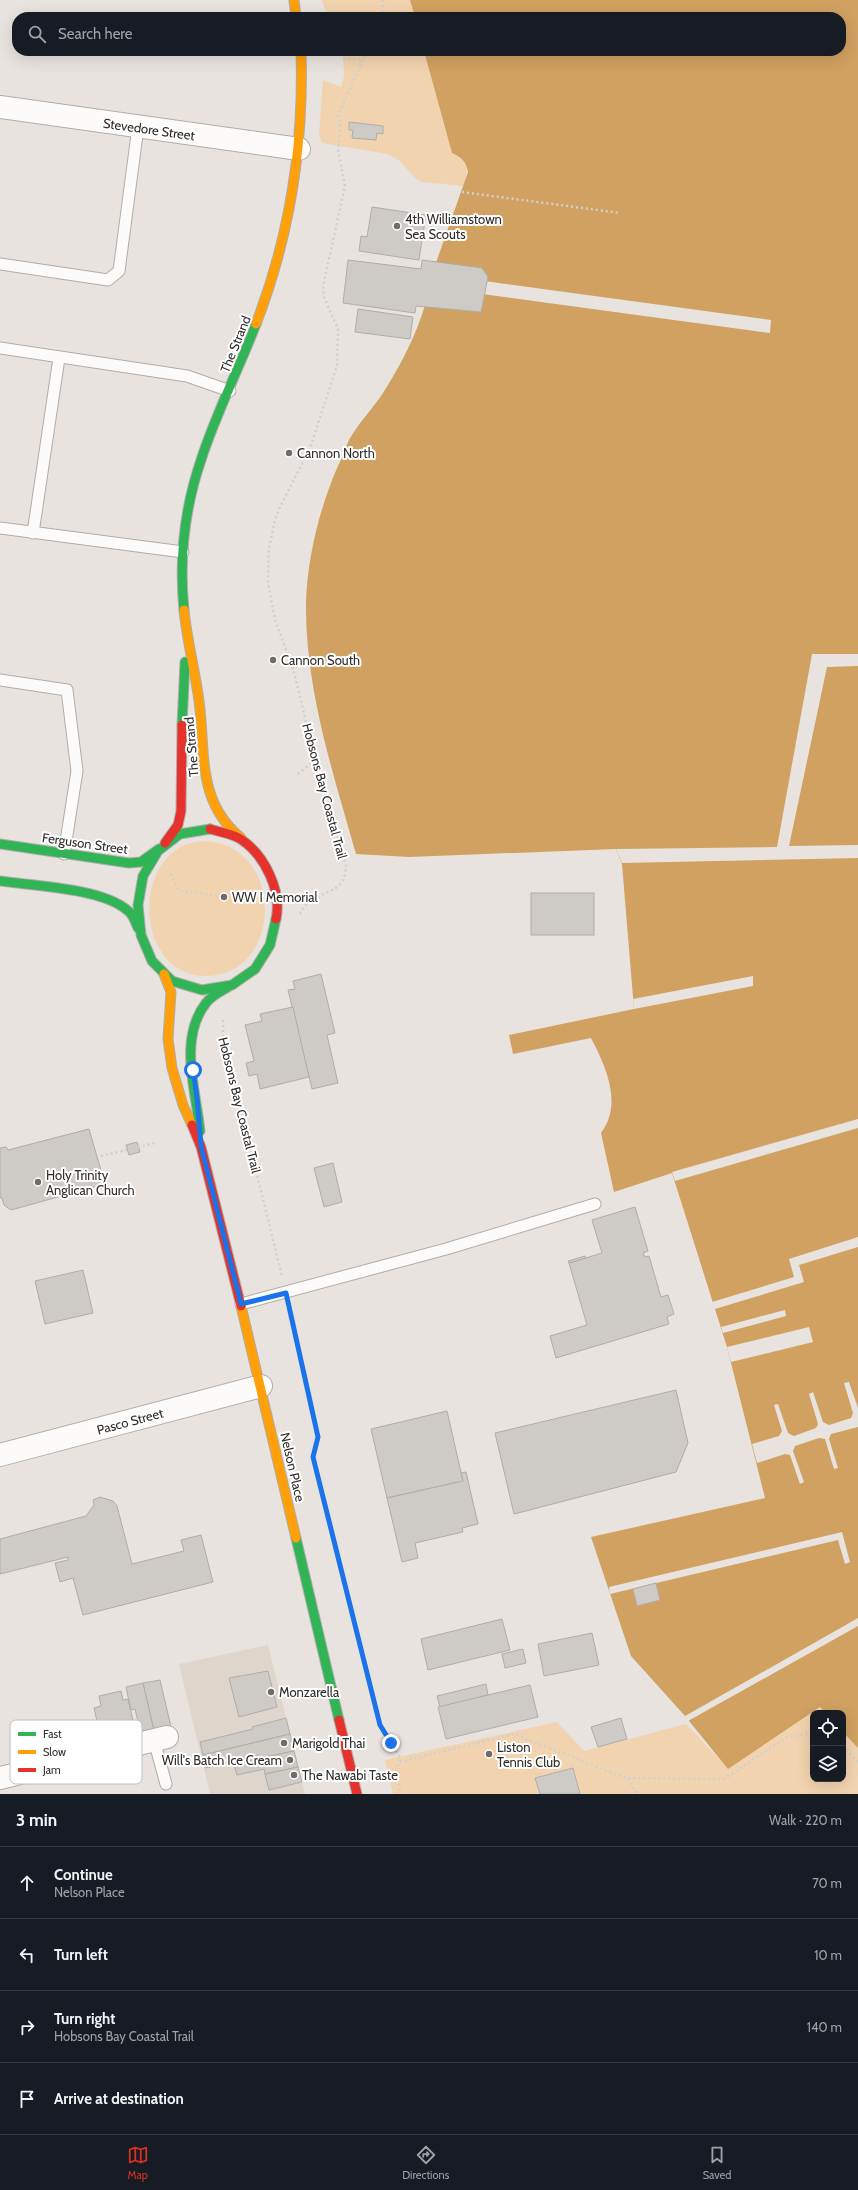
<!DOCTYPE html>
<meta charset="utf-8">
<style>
body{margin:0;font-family:Cabin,sans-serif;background:#20242c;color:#f1f3f6}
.controls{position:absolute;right:12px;bottom:12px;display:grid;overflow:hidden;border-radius:8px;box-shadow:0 4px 16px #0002}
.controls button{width:36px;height:36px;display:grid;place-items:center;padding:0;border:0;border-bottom:1px solid #363941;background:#171b24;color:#f1f3f6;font:20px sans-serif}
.stop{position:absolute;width:12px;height:12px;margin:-9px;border:3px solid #1a73e8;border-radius:50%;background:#fff}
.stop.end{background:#1a73e8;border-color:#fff;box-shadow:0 1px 4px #0008}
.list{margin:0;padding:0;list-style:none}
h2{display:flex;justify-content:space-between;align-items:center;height:52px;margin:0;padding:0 16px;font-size:17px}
h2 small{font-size:13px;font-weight:400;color:#9ea1a6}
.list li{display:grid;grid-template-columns:26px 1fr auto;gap:12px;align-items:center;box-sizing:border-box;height:72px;padding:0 16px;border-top:1px solid #363941}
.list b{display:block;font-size:15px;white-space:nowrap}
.list p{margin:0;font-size:13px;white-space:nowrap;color:#9ea1a6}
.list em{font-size:13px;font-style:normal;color:#9ea1a6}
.icon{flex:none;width:22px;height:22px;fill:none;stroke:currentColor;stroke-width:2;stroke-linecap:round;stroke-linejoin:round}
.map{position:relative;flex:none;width:858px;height:1794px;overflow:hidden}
.search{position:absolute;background:#171b24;box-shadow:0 4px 16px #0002;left:12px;right:12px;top:12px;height:44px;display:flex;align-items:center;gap:10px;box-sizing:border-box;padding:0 14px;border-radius:16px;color:#9ea1a6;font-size:15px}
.sheet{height:340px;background:#171b24}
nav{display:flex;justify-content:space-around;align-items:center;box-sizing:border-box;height:56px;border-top:1px solid #363941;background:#171b24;font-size:11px;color:#9ea1a6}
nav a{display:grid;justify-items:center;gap:2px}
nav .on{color:#d93025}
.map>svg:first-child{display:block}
.built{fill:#dfd6cb}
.green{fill:#f2d3af}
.water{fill:#d0a161}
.pier{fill:#e8e3de}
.building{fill:#cecbc7;stroke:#b0ada9}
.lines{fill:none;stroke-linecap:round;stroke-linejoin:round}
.lane-casing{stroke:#b0ada9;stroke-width:13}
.street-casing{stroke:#b0ada9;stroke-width:24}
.fast-casing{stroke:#b0ada9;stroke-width:11}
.slow-casing{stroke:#b0ada9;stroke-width:11}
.jam-casing{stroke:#b0ada9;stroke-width:11}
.path{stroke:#d1cfce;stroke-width:2.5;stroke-dasharray:2 3;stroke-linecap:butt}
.lane{stroke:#fcfbfa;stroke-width:11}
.street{stroke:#fcfbfa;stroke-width:22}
.fast{stroke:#30b455;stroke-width:9}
.slow{stroke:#ff9f0a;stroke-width:9}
.jam{stroke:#e5322d;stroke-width:9}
.route{stroke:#1a73e8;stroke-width:5}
.poi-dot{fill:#706c68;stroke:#fff;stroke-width:1.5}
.labels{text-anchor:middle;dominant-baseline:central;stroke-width:4;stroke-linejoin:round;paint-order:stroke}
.street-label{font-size:13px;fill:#2f2c29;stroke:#fff}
.poi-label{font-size:13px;fill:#2f2c29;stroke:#fff;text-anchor:start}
.key{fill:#fff;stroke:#c1c0bf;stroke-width:1}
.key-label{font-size:11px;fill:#2f2c29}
</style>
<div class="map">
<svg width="858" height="1794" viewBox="0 0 858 1794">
<rect width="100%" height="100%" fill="#e8e3de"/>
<polygon class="built" points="268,1645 305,1794 210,1794 179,1664"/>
<g class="green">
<polygon points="322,0 410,0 415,17 333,17 325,10"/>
<path d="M343,51H424L452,153C470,162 469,169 463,186L422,182L415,178L399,160L387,154L322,143L319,135L323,80L341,87L344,76Z"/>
<path d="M205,841C286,845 283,975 207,976C143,978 130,878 179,848C186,843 196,842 205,841Z"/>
<polygon points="820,1707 826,1713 813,1713 813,1779 843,1779 843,1732 858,1748 858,1794 393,1794 385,1760 557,1722 584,1751 686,1724 728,1768"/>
</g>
<path class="water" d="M410,0H858V1748L843,1732V1713H826L820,1707L728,1769L685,1716L631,1656L591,1537L765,1498L727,1347L672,1173L614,1192L601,1133C623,1104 606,1067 591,1038L513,1054L509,1035L634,1009L622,864L616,849L409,857L356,854C333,773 305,688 306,603C307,559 320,506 338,466C343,456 346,444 352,435C361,420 374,407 383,393C406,357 426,316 432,274L468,172C466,161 462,158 452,153L424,51H841V17H415Z"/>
<g class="pier">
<polygon points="432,274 771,320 770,333 430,287"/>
<polygon points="812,654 858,654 858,666 827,667 789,846 858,845 858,858 622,863 616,849 777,847"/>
<polygon points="753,976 753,986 634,1009 633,999"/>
<polygon points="858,1119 858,1128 675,1181 672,1172"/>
<polygon points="858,1237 858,1247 799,1265 804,1282 715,1309 712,1302 794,1277 789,1259"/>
<polygon points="785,1310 786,1316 723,1333 721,1327"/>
<polygon points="809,1327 813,1342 731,1362 727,1347"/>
<polygon points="849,1382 858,1408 858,1427 831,1434 829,1439 838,1468 834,1469 825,1439 819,1438 795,1446 793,1451 804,1482 800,1484 790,1455 785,1454 757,1463 752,1444 779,1436 782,1431 774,1405 778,1404 788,1433 794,1436 816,1428 818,1424 809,1394 813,1392 823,1422 829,1425 851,1418 853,1413 844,1383"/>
<polygon points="842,1532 850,1562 845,1564 838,1540 610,1594 609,1587"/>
<polygon points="858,1618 858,1626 688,1721 685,1716"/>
</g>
<g class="building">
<polygon points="349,122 383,126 383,134 377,133 376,140 352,138 353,130 349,130"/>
<polygon points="372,207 426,215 419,260 359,251 361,236 367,237"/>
<polygon points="348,260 421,269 422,260 482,268 488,277 481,312 416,306 415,313 343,303"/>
<polygon points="358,309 413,317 410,339 355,332"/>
<rect x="531" y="893" width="63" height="42"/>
<polygon points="321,974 335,1033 327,1035 338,1083 312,1089 288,990 295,989 293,981"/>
<polygon points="293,1007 309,1077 260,1089 257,1074 249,1076 246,1063 254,1061 245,1025 262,1021 260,1014"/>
<polygon points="89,1129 105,1184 11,1210 4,1205 2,1198 0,1198 0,1148 6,1147 8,1150"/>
<polygon points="137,1142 140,1152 129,1155 126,1145"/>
<polygon points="333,1163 342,1202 324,1207 314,1168"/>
<polygon points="635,1207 648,1251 643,1253 645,1257 649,1256 661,1297 668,1295 674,1314 667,1317 669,1324 556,1358 550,1336 587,1325 569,1263 602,1253 592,1220"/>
<polygon points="585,1256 586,1258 569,1263 568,1261"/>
<polygon points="83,1270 93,1313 45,1324 35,1281"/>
<polygon points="676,1390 688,1443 676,1472 514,1514 495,1433"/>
<polygon points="447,1411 463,1481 387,1498 371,1429"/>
<polygon points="466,1472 478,1524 462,1528 463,1532 415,1543 418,1558 402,1562 387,1498 463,1481 461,1473"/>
<polygon points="100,1497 113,1501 117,1506 132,1564 184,1551 181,1540 201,1535 213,1582 83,1615 73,1578 60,1582 55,1563 68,1560 68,1557 0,1574 0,1539 86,1516 94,1505 93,1500"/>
<polygon points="656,1583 660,1600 637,1606 633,1589"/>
<polygon points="502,1619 510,1650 428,1670 421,1639"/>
<polygon points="592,1633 599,1665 544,1676 538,1644"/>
<polygon points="523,1649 526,1663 505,1668 502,1654"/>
<polygon points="268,1671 277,1707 239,1717 229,1678"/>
<polygon points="160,1680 172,1731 155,1735 143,1683"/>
<polygon points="143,1683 154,1731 141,1734 135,1709 131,1710 126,1687"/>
<polygon points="486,1684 488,1695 440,1707 437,1696"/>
<polygon points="530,1685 538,1717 446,1739 438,1707"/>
<polygon points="121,1691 123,1700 128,1699 137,1738 102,1743 94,1708 101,1706 99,1696"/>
<polygon points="286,1718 290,1734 203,1755 200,1742 253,1729 252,1727"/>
<polygon points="621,1718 627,1739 598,1747 591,1727"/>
<polygon points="290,1734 294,1751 260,1758 258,1755 206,1768 203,1755"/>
<polygon points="294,1751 298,1767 265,1774 264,1769 237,1775 234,1764"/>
<polygon points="298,1767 302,1782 269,1790 265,1774"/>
<polygon points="573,1768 580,1794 540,1794 535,1778"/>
</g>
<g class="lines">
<defs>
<g id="lane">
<polyline points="0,264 108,280 119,271 138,127"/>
<polyline points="0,348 187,376 230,391"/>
<polyline points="0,528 183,552"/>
<polyline points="33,533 59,358"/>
<polyline points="0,680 67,690 77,771 64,854"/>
<polyline points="241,1304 446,1249 595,1204"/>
<polyline points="154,1740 166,1784"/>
</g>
<g id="street">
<polyline points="0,107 299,149"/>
<polyline points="0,1455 261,1386"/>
<polyline points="0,1778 167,1737"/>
</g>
<g id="fast">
<path d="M184,610C179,560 185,507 201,460C216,413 239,369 256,324"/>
<polyline points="182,725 185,662"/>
<polyline points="210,829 180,834 158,851 143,876 138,905 141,935 152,961 172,981 202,990 232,985 255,969 270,945 276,919"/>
<polyline points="0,844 129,863 141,862 159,849"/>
<path d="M0,881C34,886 101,888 127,910C133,914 135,921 138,928"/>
<path d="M200,1131C196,1090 178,1039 206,1003C211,996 220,992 228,987"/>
<polyline points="296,1538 339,1720"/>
</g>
<g id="slow">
<polyline points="294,0 296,17"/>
<path d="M256,324C290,236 304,144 301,51"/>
<path d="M184,610C187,641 195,670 199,701C206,752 196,801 241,838"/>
<polyline points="164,974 171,992 168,1039 172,1068 183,1105 192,1125"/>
<polyline points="241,1306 296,1538"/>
</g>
<g id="jam">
<path d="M210,829C220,832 234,834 242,840C265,856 282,891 276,919"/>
<polyline points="165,843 178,825 181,811 182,725"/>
<polyline points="192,1125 201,1147 241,1306"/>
<polyline points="339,1720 357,1794"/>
</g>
</defs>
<use href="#lane" class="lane-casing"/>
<use href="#street" class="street-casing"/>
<use href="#fast" class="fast-casing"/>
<use href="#slow" class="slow-casing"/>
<use href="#jam" class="jam-casing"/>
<g class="path">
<polyline points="382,17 383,0"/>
<polyline points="343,59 363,59"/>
<polyline points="462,192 620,213"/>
<polyline points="298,774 315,760"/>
<polyline points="171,874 178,890 217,896"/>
<path d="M300,914C310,888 346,900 346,865L315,760L293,668L275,620L268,583L269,548L275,520L280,507L310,448L337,366L338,329L324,297L323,286L345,186L338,150L340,126L338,115L367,51"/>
<polyline points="223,1020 223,1037 282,1276"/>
<polyline points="138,1147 155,1143"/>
<polyline points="101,1156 127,1150"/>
<polyline points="289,1308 319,1437 313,1457 380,1725 400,1757 396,1772 401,1794"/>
<polyline points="843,1746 858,1762"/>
<polyline points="400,1762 514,1734 626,1778 724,1779 787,1737 813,1733"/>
<polyline points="627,1779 638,1794"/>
</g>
<use href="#lane" class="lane"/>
<use href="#street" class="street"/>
<use href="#fast" class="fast"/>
<use href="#slow" class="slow"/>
<use href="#jam" class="jam"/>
</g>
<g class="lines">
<polyline class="route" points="193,1070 197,1098 201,1146 241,1304 286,1293 318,1437 313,1457 380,1725 391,1743"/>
</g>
<g class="poi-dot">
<circle cx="397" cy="226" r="4"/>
<circle cx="289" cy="453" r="4"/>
<circle cx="273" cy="660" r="4"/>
<circle cx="224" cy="897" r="4"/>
<circle cx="38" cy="1182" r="4"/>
<circle cx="271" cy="1692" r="4"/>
<circle cx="284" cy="1743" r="4"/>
<circle cx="489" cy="1754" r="4"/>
<circle cx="290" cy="1760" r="4"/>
<circle cx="294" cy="1775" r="4"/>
</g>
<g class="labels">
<g class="street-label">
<text transform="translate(149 129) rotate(8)">Stevedore Street</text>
<text transform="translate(235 344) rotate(-68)">The Strand</text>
<text transform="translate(191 747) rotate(-95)">The Strand</text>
<text transform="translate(325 791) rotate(75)">Hobsons Bay Coastal Trail</text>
<text transform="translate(85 843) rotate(8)">Ferguson Street</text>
<text transform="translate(240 1105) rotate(76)">Hobsons Bay Coastal Trail</text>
<text transform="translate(130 1421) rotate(-15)">Pasco Street</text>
<text transform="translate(293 1467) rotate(77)">Nelson Place</text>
</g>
<g class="poi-label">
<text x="405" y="219">4th Williamstown<tspan x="405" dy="15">Sea Scouts</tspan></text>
<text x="297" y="453">Cannon North</text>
<text x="281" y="660">Cannon South</text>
<text x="232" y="897">WW I Memorial</text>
<text x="46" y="1175">Holy Trinity<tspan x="46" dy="15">Anglican Church</tspan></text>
<text x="279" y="1692">Monzarella</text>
<text x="292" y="1743">Marigold Thai</text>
<text x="497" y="1747">Liston<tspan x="497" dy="15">Tennis Club</tspan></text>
<text x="282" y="1760" text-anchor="end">Will's Batch Ice Cream</text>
<text x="302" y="1775">The Nawabi Taste</text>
</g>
</g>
<rect x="10" y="1720" width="132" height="64" rx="6" class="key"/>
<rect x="18" y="1732" width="18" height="4" fill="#30b455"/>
<rect x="18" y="1750" width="18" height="4" fill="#ff9f0a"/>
<rect x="18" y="1768" width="18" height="4" fill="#e5322d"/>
<g class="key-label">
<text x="43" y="1738">Fast</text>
<text x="43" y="1756">Slow</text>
<text x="43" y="1774">Jam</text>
</g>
</svg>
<div class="controls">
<button><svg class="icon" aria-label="locate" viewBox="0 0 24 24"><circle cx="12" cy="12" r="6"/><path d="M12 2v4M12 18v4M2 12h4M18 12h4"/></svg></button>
<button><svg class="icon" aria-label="layers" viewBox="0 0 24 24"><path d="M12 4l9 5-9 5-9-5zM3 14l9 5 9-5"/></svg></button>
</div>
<div class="stop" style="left:193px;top:1070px"></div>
<div class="stop end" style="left:391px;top:1743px"></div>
<div class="search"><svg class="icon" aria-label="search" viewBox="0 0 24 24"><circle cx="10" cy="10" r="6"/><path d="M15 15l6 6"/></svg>Search here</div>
</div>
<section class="sheet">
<h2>3 min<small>Walk · 220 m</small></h2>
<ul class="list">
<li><svg class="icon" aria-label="ahead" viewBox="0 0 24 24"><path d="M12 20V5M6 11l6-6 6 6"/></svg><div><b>Continue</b><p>Nelson Place</p></div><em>70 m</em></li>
<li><svg class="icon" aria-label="left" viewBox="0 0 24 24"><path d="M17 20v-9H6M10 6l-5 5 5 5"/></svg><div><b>Turn left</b></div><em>10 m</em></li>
<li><svg class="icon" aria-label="right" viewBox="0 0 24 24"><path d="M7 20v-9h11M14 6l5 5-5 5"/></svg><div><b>Turn right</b><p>Hobsons Bay Coastal Trail</p></div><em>140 m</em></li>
<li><svg class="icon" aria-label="arrive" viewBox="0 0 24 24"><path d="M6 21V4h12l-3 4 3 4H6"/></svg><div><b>Arrive at destination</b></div></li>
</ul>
</section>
<nav>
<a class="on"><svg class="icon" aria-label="map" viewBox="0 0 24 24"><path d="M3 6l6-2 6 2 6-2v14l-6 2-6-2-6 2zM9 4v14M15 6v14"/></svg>Map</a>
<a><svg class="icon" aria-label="directions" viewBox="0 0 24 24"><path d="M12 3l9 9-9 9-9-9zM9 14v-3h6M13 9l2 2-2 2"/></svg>Directions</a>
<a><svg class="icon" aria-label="saved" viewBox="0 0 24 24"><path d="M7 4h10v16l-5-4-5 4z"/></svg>Saved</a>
</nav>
